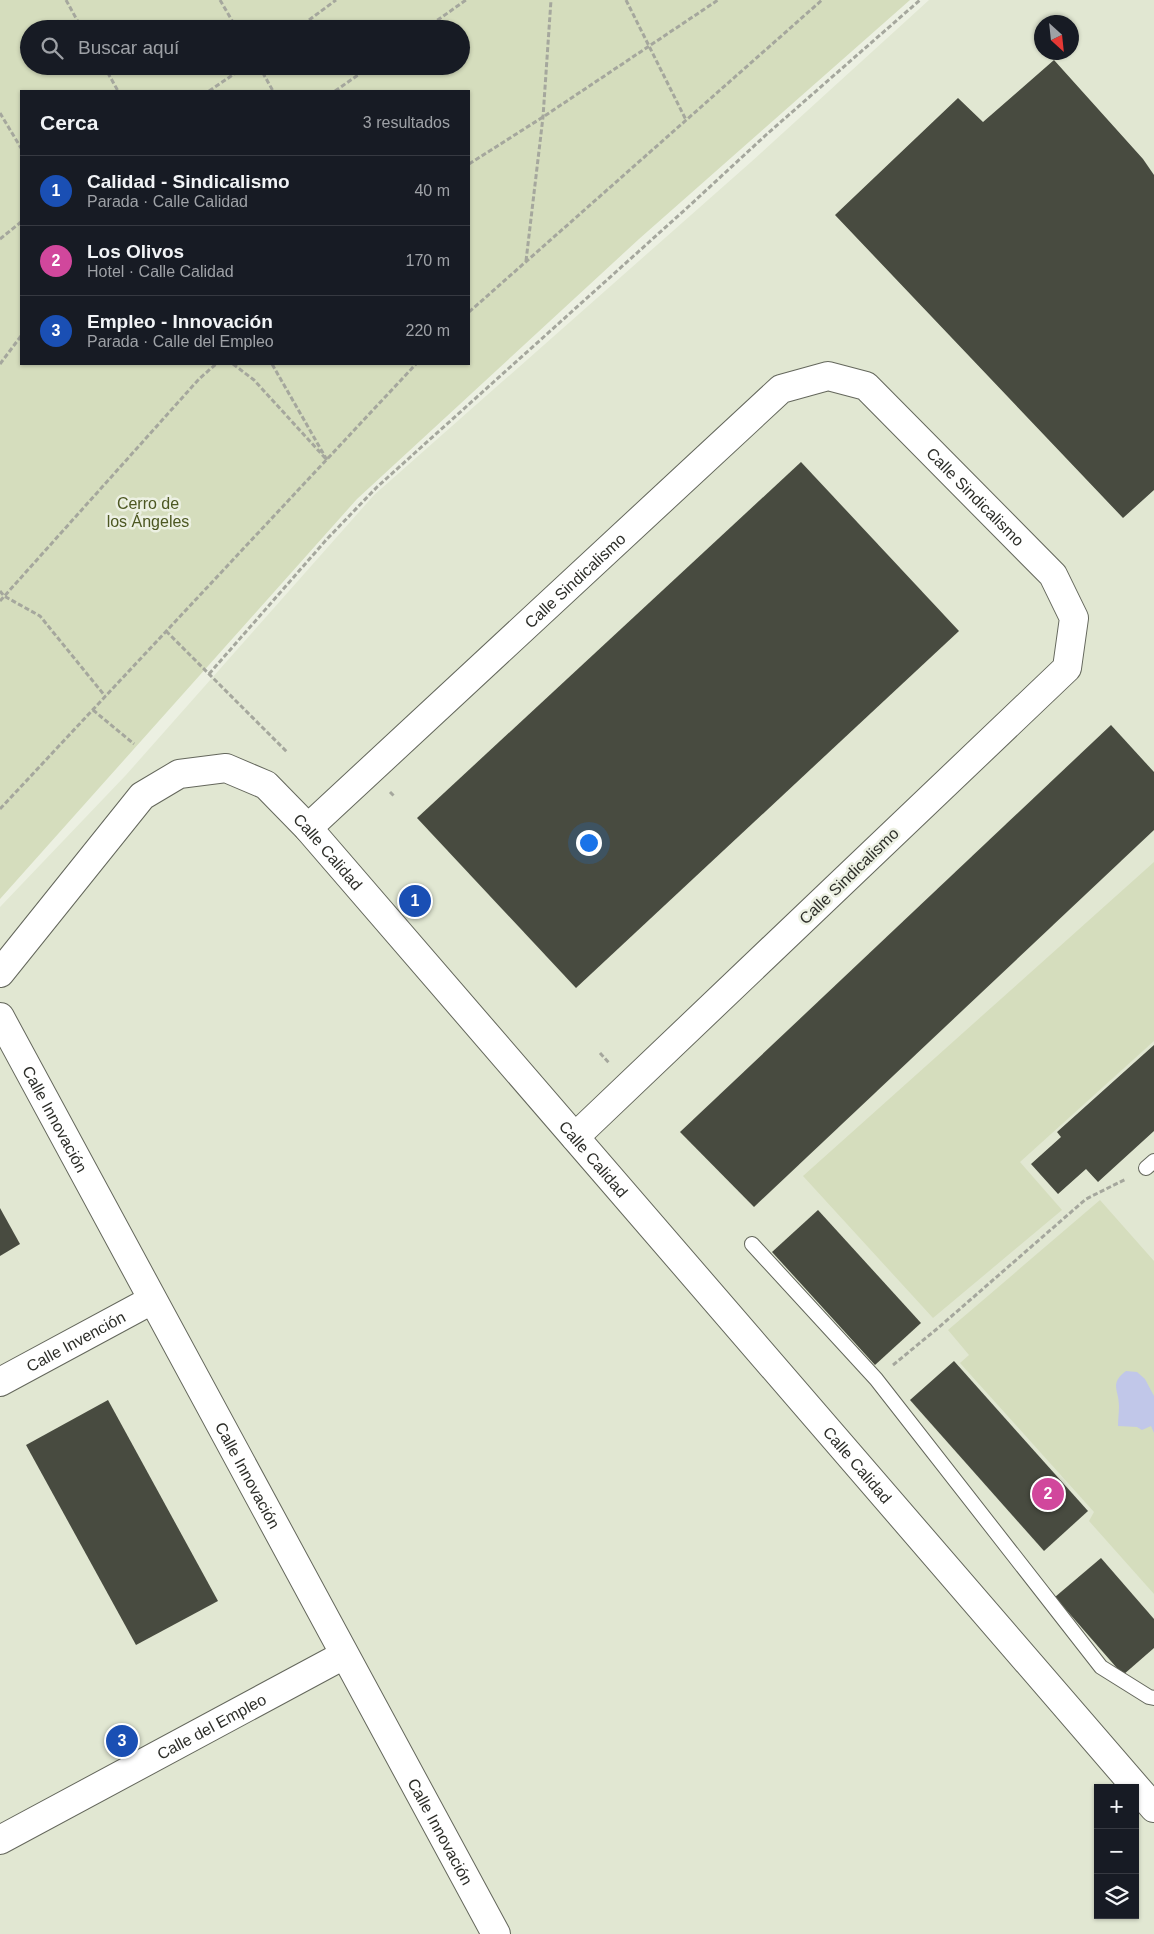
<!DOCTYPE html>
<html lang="es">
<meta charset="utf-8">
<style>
body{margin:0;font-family:Arial,sans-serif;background:#242831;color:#f1f3f6}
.controls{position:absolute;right:15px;bottom:15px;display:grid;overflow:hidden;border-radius:0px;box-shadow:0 1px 4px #0004}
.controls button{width:45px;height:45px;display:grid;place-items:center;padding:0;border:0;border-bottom:1px solid #363941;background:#171b24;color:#f1f3f6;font:25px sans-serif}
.compass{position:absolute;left:1034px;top:15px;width:45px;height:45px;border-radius:50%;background:#171b24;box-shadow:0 1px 4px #0004;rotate:153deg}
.you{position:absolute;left:588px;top:842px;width:18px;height:18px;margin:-12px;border:4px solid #fff;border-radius:50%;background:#1a73e8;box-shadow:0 0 0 8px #1a73e833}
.badge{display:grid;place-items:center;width:32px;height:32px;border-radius:50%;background:#7c3aed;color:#fff;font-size:16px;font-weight:700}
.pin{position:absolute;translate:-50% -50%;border:2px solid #fff;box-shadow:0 1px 5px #0006}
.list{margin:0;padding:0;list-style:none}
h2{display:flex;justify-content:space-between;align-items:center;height:65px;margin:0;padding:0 20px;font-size:21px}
h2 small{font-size:16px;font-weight:400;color:#9ea1a6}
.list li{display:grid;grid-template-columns:32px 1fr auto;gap:15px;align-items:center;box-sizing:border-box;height:70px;padding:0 20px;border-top:1px solid #363941}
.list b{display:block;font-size:19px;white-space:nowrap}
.list p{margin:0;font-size:16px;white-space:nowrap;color:#9ea1a6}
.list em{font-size:16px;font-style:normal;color:#9ea1a6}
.icon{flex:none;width:28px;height:28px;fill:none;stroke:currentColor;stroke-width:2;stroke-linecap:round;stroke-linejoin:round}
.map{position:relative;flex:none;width:1154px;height:1934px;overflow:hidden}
.search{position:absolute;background:#171b24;box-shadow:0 1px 4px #0004;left:20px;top:20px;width:450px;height:55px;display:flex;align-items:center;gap:12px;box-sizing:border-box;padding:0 18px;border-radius:28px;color:#9ea1a6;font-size:19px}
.panel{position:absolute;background:#171b24;box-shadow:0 1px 4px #0004;left:20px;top:90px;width:450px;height:275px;border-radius:0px}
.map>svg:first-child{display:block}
.built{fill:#e1e7d2;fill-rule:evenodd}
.green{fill:#d5ddbd;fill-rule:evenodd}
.water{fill:#c1c7e9}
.building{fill:#484b40}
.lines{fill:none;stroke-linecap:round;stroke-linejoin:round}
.service-casing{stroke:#64675c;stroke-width:16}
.minor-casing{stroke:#64675c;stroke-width:30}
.path{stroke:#a5a79d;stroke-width:3;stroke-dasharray:5 2.5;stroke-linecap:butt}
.service{stroke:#fff;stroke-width:14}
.minor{stroke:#fff;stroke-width:28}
.labels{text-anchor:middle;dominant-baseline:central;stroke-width:5;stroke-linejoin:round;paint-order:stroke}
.street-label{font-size:16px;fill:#2d2e29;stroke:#ecf0e2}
.park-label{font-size:16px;fill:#4c5721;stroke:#ecf0e2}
</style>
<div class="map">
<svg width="1154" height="1934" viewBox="0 0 1154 1934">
<rect width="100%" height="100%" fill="#ecf0e2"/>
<path class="built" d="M929,0H1154V1934H0V907L126,775L374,495L751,162ZM1042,22H1072V52H1042ZM1098,1788H1135V1915H1098Z"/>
<g class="green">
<path d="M0,0H910L639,239L357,499L0,899ZM29,29H461V66H29ZM21,91H469V364H21Z"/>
<polygon points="1154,862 1154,1041 1020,1162 1062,1210 933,1318 803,1176"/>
<polygon points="1100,1200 1154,1261 1154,1594 1089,1521 1094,1512 960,1363 969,1355 948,1330"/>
</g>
<path class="water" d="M1126,1371L1137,1372L1145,1379L1154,1396V1433L1151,1426L1142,1430L1137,1427L1118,1426C1118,1419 1119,1413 1119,1406C1119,1389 1109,1384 1126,1371Z"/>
<g class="building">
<polygon points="1054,60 1143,159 1154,175 1154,490 1123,518 835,215 958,98 983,122"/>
<polygon points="801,462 959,631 576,988 417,818"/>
<polygon points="1111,725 1154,772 1154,830 754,1207 680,1132"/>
<polygon points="1154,1045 1154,1131 1098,1182 1086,1169 1058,1194 1031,1164 1061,1137 1057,1132"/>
<polygon points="0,1208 20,1244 0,1256"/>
<polygon points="818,1210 921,1323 875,1365 772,1252"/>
<polygon points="954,1361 1088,1511 1044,1551 910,1400"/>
<polygon points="108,1400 218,1601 136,1645 26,1445"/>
<polygon points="1101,1558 1154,1619 1154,1648 1123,1675 1055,1597"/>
</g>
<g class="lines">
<defs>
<g id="service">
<polyline points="1146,1168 1154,1161"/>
<polyline points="752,1244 876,1379 1101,1667 1149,1697 1154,1698"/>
</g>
<g id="minor">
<path id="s1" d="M308,828L781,389L828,376L866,386L1053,575L1074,618L1067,668L575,1137"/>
<path id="s2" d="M0,973L142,796L179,774L226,768L266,785L308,828L1154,1808"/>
<path id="s3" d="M0,1017L496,1934"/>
<path id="s4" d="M0,1382L152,1300"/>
<path id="s5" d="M0,1840L344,1655"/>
</g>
</defs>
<use href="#service" class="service-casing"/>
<use href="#minor" class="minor-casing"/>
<g class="path">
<polyline points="66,0 82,29"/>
<polyline points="220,0 237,29"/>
<polyline points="626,0 686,120"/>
<polyline points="297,29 336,0"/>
<polyline points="425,29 466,0"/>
<polyline points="104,66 118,91"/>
<polyline points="259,66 273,91"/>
<polyline points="209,91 246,66"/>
<polyline points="335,91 371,66"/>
<polyline points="0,113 21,148"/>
<polyline points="469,164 543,117 718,0"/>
<polyline points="0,239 21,222"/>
<polyline points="526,261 543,117 551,0"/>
<polyline points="469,312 822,0"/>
<polyline points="0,364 21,336"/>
<polyline points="233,364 254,380 327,460 272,364"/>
<polyline points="0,591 4,596 40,616 105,696"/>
<polyline points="0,601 199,379 216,364"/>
<polyline points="166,631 288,753"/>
<polyline points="209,674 327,539 377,487 688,207 767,134 920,0"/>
<polyline points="93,710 134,744"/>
<polyline points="390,792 395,797"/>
<polyline points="0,809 416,364"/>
<polyline points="600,1053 610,1064"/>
<polyline points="893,1365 938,1328 1086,1199 1126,1179"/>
</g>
<use href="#service" class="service"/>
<use href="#minor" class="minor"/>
</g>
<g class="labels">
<g class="street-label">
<text stroke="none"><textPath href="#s1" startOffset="889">Calle Sindicalismo</textPath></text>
<text stroke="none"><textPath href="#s1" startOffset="364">Calle Sindicalismo</textPath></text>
<text stroke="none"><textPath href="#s2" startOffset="452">Calle Calidad</textPath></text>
<text transform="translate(849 876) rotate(-44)">Calle Sindicalismo</text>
<text stroke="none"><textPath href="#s3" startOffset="116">Calle Innovación</textPath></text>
<text stroke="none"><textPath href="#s2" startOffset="858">Calle Calidad</textPath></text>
<text stroke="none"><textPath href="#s4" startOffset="86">Calle Invención</textPath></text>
<text stroke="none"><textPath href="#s2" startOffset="1262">Calle Calidad</textPath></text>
<text stroke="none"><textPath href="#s3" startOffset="521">Calle Innovación</textPath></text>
<text stroke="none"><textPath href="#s5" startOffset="240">Calle del Empleo</textPath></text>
<text stroke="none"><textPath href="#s3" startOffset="926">Calle Innovación</textPath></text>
</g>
<g class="park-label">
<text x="148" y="503">Cerro de<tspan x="148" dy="18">los Ángeles</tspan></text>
</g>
</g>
</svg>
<div class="controls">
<button>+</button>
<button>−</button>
<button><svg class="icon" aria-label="layers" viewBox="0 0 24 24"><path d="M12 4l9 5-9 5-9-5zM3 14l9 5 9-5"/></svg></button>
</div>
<svg class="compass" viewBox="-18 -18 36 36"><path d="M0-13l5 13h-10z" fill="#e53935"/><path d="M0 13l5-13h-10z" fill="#9ea1a6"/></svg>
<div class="you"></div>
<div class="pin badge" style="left:415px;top:901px;background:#1a4fb4">1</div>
<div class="pin badge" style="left:1048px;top:1494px;background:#d1479c">2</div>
<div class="pin badge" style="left:122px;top:1741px;background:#1a4fb4">3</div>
<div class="search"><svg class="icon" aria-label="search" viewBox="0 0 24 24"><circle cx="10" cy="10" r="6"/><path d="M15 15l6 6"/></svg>Buscar aquí</div>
<section class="panel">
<h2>Cerca<small>3 resultados</small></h2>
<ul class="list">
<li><span class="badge" style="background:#1a4fb4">1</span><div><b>Calidad - Sindicalismo</b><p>Parada · Calle Calidad</p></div><em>40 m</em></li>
<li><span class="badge" style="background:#d1479c">2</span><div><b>Los Olivos</b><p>Hotel · Calle Calidad</p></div><em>170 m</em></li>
<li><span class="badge" style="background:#1a4fb4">3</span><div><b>Empleo - Innovación</b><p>Parada · Calle del Empleo</p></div><em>220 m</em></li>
</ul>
</section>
</div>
